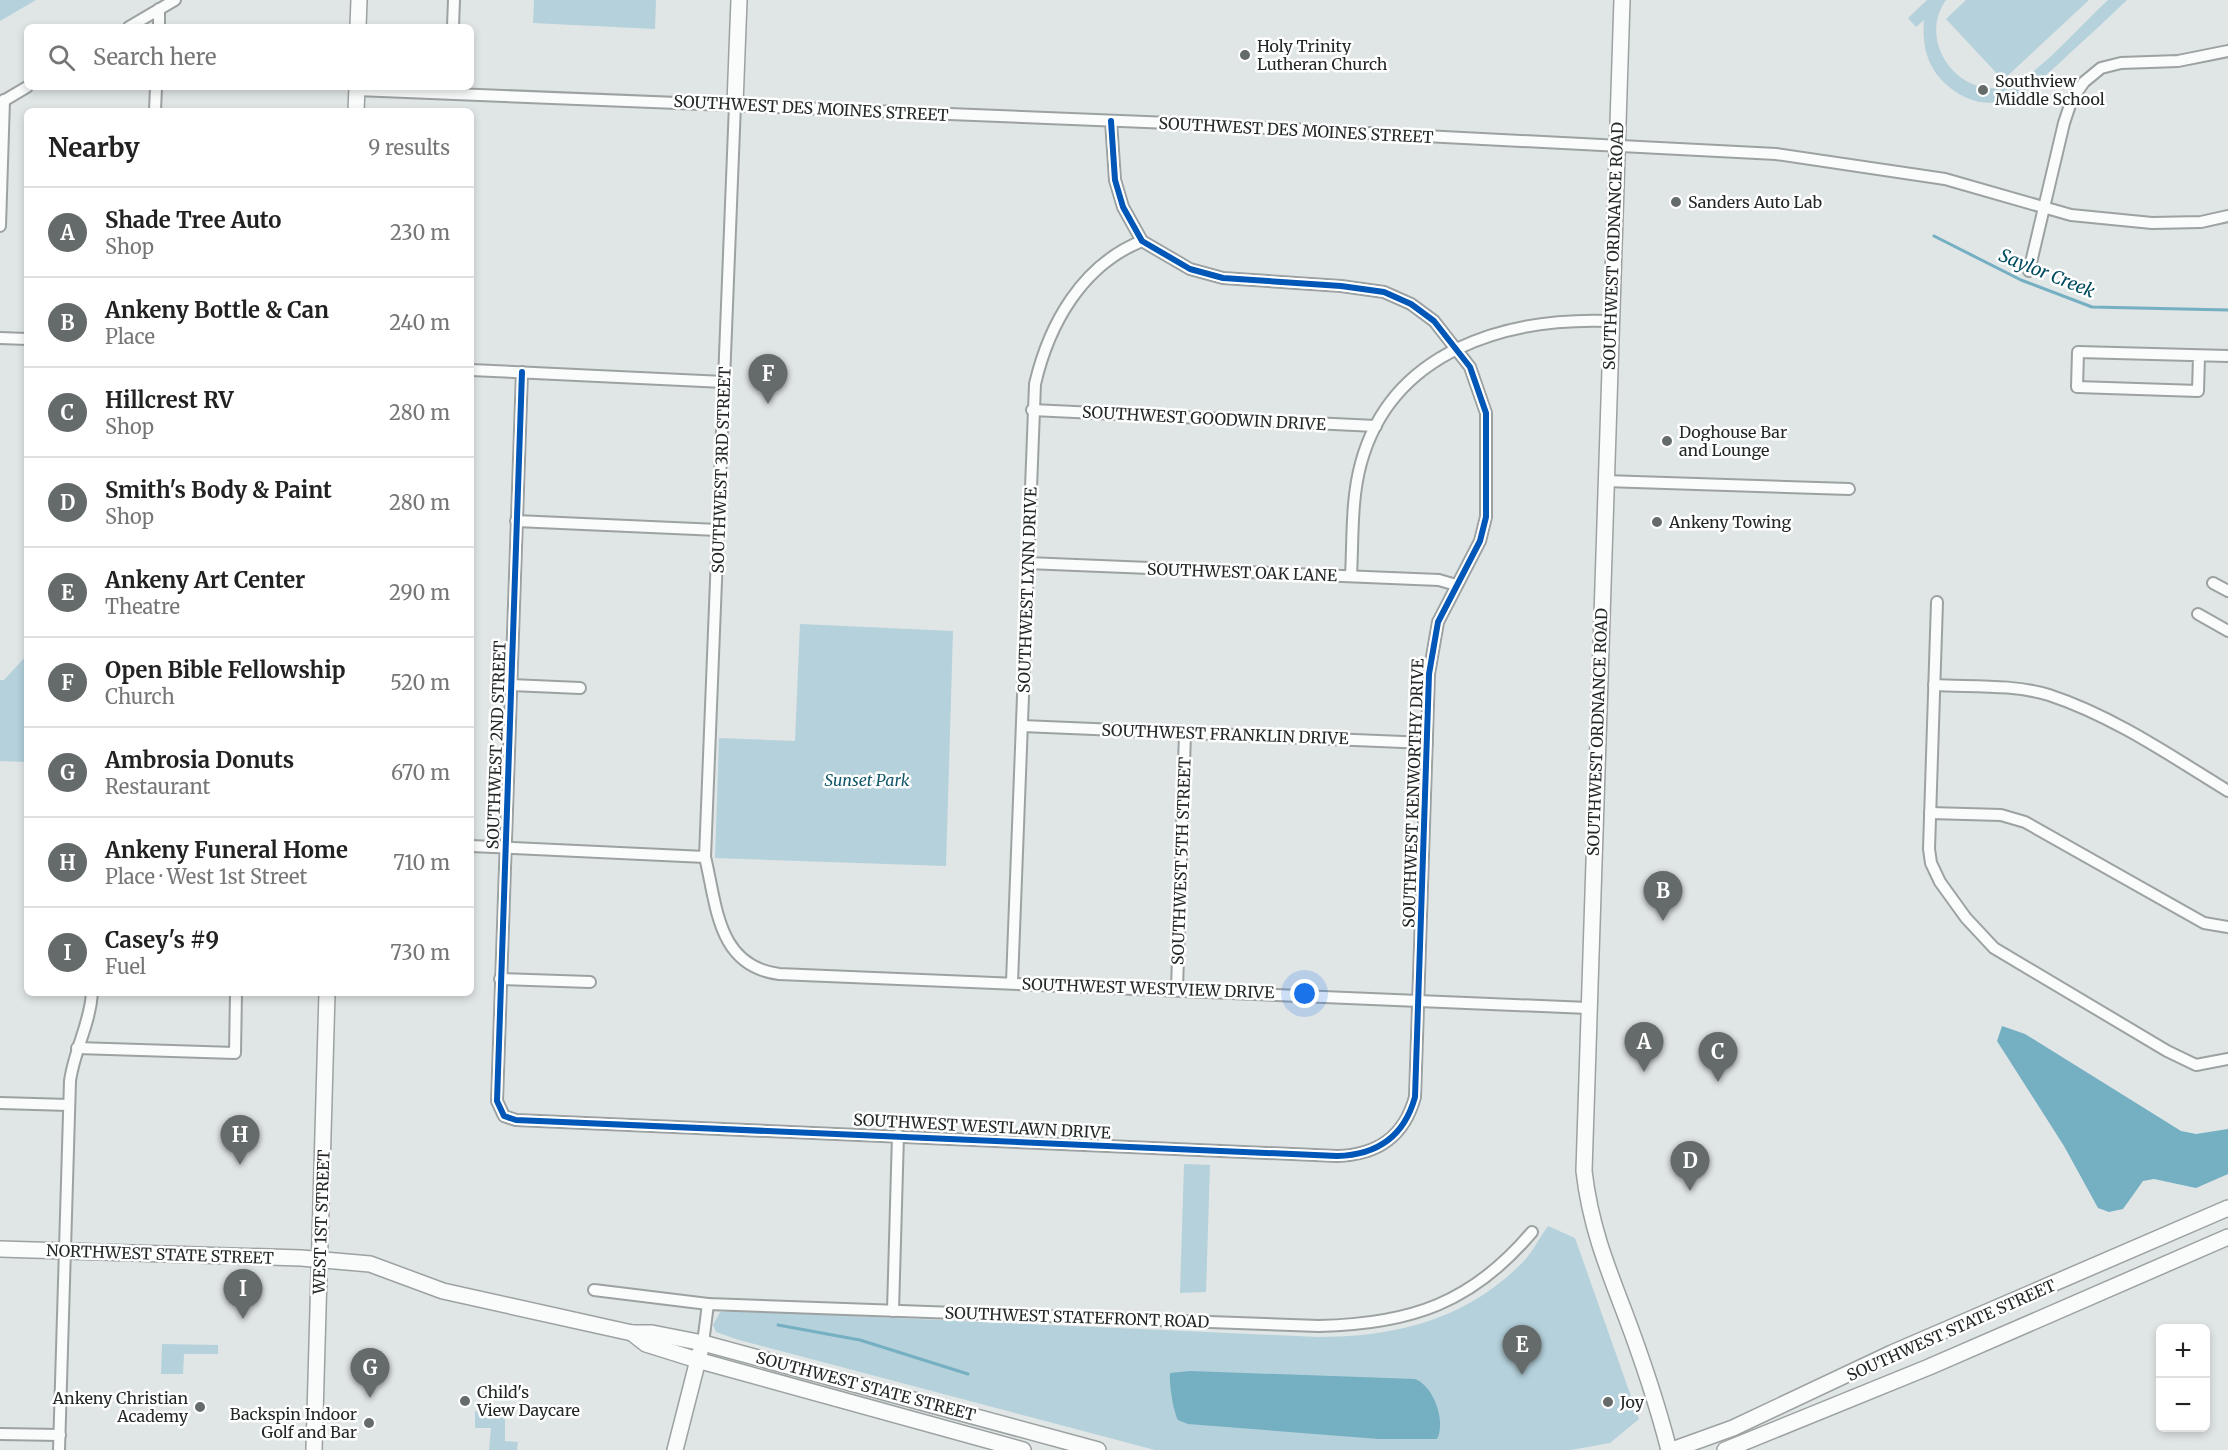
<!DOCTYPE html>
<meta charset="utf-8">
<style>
body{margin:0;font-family:Merriweather,serif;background:#f2f2f2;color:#222}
.controls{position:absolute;right:18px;bottom:18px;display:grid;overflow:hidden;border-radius:9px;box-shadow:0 3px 9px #0003}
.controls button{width:54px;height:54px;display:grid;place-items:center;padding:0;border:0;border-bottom:2px solid #e0e0e0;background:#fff;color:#222;font:30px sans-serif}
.you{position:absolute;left:1305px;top:994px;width:21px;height:21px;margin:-15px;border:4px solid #fff;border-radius:50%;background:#1a73e8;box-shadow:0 0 0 9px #1a73e833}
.badge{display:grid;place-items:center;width:39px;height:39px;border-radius:50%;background:#656a6a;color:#fff;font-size:20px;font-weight:700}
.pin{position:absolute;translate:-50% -50px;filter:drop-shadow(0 2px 3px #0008)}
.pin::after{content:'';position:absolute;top:32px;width:21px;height:18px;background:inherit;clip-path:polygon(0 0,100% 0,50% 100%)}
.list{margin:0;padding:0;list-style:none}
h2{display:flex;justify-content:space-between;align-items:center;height:78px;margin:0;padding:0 24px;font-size:26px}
h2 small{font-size:20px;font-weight:400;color:#767676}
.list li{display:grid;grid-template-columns:39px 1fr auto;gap:18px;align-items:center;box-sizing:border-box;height:90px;padding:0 24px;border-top:2px solid #e0e0e0}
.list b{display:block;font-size:22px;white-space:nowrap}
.list p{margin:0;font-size:20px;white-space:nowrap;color:#767676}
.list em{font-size:20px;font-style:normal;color:#767676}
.icon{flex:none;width:33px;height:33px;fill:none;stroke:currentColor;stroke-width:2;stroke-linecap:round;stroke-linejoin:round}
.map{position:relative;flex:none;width:2228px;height:1450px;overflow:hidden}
.search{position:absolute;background:#fff;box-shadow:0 3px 9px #0003;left:24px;top:24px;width:450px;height:66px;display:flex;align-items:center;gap:15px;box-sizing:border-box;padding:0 21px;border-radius:9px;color:#767676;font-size:22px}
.panel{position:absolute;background:#fff;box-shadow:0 3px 9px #0003;left:24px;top:108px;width:450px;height:888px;border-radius:9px}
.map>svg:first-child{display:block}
.green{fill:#b5d1db}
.water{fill:#74afc2}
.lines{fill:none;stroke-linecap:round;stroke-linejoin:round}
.stream{stroke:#74afc2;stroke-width:3}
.street-casing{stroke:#9ca1a2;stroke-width:14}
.secondary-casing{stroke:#9ca1a2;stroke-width:18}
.street{stroke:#fafbfb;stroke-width:10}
.secondary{stroke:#fafbfb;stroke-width:15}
.cycleway-casing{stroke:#fff;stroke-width:10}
.cycleway{stroke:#0057b8;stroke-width:6}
.poi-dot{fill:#656a6a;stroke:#fff;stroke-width:2}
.labels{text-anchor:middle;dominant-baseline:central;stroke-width:5;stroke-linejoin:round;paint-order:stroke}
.poi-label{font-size:16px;fill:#232728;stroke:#fff;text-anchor:start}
.street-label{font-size:16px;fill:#232728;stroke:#fff}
.park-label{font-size:16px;font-style:italic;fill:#13576a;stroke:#fff}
.water-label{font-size:18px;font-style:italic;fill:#014c5e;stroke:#fff}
</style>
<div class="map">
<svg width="2228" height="1450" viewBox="0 0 2228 1450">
<rect width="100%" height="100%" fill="#e0e5e6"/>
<g class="green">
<polygon points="0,0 36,0 0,21"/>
<polygon points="534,0 656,0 655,29 533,23"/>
<path d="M1927,0H1946C1914,45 1966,107 2016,83C2041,71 2085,21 2108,0H2127C2108,18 2089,36 2070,53C2035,86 1996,126 1948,86C1927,68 1922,46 1924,20L1916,27L1908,18Z"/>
<polygon points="1966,0 2089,0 2003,80 1946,19"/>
<polygon points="800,624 953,631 946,866 715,858 719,738 795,741"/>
<polygon points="27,655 27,762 0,761 0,680 4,680"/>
<polygon points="1184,1164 1210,1165 1206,1292 1180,1293"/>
<path d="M1548,1226L1575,1238L1639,1419L1610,1443L1571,1450H1155L739,1340L716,1332L713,1325L720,1312L738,1311L1318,1337C1395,1337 1465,1320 1521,1264C1532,1254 1539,1238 1548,1226Z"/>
<polygon points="162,1344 218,1345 218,1354 184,1354 183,1374 161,1374"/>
<polygon points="475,1411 505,1412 505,1441 518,1442 517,1450 489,1450 491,1428 475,1428"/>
</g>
<g class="water">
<polygon points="2002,1026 2025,1034 2181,1131 2196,1134 2228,1129 2228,1174 2196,1188 2154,1179 2143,1181 2123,1209 2109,1212 2098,1208 2064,1146 1997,1041"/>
<path d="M1190,1371L1415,1379C1434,1386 1446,1422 1437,1439H1379L1188,1424L1178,1420C1173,1411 1169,1383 1170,1373Z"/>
</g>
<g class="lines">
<g class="stream">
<polyline points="1934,236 2021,280 2092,307 2228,310"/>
<polyline points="778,1325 860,1340 968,1374"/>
</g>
<defs>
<g id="street">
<polyline points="129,27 175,0"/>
<polyline points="159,27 159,9"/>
<polyline points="453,27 454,0"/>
<polyline points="357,90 1170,123 1776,154 1945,179 2071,215 2152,223 2201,222 2228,216"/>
<polyline points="0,103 27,87"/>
<path d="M735,104L705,857C717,906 717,966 779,974L1588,1008"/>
<polyline points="155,111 156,87"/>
<polyline points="0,226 4,100"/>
<polyline points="2029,271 2064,123 2072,99 2084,82 2101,68 2121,63 2178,61 2228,51"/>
<polyline points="0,338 27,339"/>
<polyline points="2199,356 2198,391 2077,387 2078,352 2228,356"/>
<polyline points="471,370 724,382"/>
<path d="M522,372L497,1101L504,1116L516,1120L1337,1156C1377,1155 1404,1137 1415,1097L1429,674L1438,622L1480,541L1486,517V413L1470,367L1434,321L1411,304L1384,292L1341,286L1223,278L1190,269L1142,241L1123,207L1115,180L1111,121"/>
<polyline points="1032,410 1376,426"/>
<polyline points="1605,481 1849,489"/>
<polyline points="516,521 718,530"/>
<polyline points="1027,563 1439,580 1456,585"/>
<path d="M1351,576C1353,539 1351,499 1361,463C1392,350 1507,317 1611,321"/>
<polyline points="2213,583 2228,591"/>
<polyline points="1937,602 1929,849 1931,863 1940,882 1966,918 1994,948 2167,1051 2196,1065 2228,1059"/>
<polyline points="2198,614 2228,631"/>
<polyline points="511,685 580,688"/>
<path d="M1934,685C1971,687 2013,684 2049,695C2113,716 2171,756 2228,791"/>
<polyline points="1022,726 1427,743"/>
<polyline points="1930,813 2001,815 2025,822 2204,923 2228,927"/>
<polyline points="471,846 705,857"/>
<polyline points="500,979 590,982"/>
<path d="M1012,982L1035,384C1049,324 1082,265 1142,241"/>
<polyline points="1177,989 1185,733"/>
<polyline points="77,1048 235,1053 236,993"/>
<polyline points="0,1103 69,1105"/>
<path d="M594,1290L708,1304L1319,1326C1411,1324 1472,1303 1532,1232"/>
<polyline points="893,1311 898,1135"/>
<polyline points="703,1343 708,1304"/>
<polyline points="0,1434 60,1435"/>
<path d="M59,1450L70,1081C74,1051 90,1024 92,993"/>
</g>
<g id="secondary">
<path d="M1622,0L1584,1171C1590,1223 1605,1262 1624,1311C1641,1356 1657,1403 1669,1450"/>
<polyline points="358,27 359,0"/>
<polyline points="735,104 739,0"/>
<polyline points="356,111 357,87"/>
<polyline points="0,1249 301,1258 370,1264 443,1291 632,1333 652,1333 703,1343 1098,1450"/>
<polyline points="632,1333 646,1344 697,1360 1023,1450"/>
<polyline points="314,1450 327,993"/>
<polyline points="675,1450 700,1352"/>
<polyline points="1672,1450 1733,1428 1892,1353 2228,1208"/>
<polyline points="1725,1450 1929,1367 2228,1237"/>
</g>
</defs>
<use href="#street" class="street-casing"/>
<use href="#secondary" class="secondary-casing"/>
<use href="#street" class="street"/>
<use href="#secondary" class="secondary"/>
<defs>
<path id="cycleway" d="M522,372L497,1101L504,1116L516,1120L1337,1156C1377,1155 1404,1137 1415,1097L1429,674L1438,622L1480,541L1486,517V413L1470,367L1434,321L1411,304L1384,292L1341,286L1223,278L1190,269L1142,241L1123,207L1115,180L1111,121"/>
</defs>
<use href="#cycleway" class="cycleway-casing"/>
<use href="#cycleway" class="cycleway"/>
</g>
<g class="poi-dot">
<circle cx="1245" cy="55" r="6"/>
<circle cx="1983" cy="90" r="6"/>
<circle cx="1676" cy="202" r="6"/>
<circle cx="1667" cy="441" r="6"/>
<circle cx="1657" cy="522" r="6"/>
<circle cx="465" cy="1401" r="6"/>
<circle cx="1608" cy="1402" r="6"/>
<circle cx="200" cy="1407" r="6"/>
<circle cx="369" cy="1423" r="6"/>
</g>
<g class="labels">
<g class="poi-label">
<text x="1257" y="46">Holy Trinity<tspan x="1257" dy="18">Lutheran Church</tspan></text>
<text x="1995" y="81">Southview<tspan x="1995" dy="18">Middle School</tspan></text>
<text x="1688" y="202">Sanders Auto Lab</text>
<text x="1679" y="432">Doghouse Bar<tspan x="1679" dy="18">and Lounge</tspan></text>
<text x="1669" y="522">Ankeny Towing</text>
<text x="477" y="1392">Child's<tspan x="477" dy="18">View Daycare</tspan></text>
<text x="188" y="1398" text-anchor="end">Ankeny Christian<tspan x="188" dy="18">Academy</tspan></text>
<text x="1620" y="1402">Joy</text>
<text x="357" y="1414" text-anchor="end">Backspin Indoor<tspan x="357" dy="18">Golf and Bar</tspan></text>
</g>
<g class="street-label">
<text transform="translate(811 108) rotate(3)">SOUTHWEST DES MOINES STREET</text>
<text transform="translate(1296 130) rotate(3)">SOUTHWEST DES MOINES STREET</text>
<text transform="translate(1613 246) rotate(-88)">SOUTHWEST ORDNANCE ROAD</text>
<text transform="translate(1204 418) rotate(3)">SOUTHWEST GOODWIN DRIVE</text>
<text transform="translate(721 470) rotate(-88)">SOUTHWEST 3RD STREET</text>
<text transform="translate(1242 572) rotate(2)">SOUTHWEST OAK LANE</text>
<text transform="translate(1027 590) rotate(-88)">SOUTHWEST LYNN DRIVE</text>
<text transform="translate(1597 732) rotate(-88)">SOUTHWEST ORDNANCE ROAD</text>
<text transform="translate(1225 734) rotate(2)">SOUTHWEST FRANKLIN DRIVE</text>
<text transform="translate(496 745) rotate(-88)">SOUTHWEST 2ND STREET</text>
<text transform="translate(1413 793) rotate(-88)">SOUTHWEST KENWORTHY DRIVE</text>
<text transform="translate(1181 861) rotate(-88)">SOUTHWEST 5TH STREET</text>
<text transform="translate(1148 988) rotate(2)">SOUTHWEST WESTVIEW DRIVE</text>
<text transform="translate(982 1126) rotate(3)">SOUTHWEST WESTLAWN DRIVE</text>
<text transform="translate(321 1222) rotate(-88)">WEST 1ST STREET</text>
<text transform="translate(160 1254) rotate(2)">NORTHWEST STATE STREET</text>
<text transform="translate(1077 1317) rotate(2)">SOUTHWEST STATEFRONT ROAD</text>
<text transform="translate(1951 1330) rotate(-24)">SOUTHWEST STATE STREET</text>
<text transform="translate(866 1386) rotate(15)">SOUTHWEST STATE STREET</text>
</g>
<g class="park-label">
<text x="867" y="780">Sunset Park</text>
</g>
<g class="water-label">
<text transform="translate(2047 273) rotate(22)">Saylor Creek</text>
</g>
</g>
</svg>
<div class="controls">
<button>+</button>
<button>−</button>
</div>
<div class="you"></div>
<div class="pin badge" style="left:1644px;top:1072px">A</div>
<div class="pin badge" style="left:1663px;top:921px">B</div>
<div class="pin badge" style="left:1718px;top:1082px">C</div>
<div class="pin badge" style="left:1690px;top:1191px">D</div>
<div class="pin badge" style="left:1522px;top:1375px">E</div>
<div class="pin badge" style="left:768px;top:404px">F</div>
<div class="pin badge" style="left:370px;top:1398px">G</div>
<div class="pin badge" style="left:240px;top:1165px">H</div>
<div class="pin badge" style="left:243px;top:1319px">I</div>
<div class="search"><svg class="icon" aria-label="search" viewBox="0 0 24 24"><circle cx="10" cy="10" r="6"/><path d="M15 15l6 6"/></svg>Search here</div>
<section class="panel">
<h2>Nearby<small>9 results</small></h2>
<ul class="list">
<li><span class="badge">A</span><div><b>Shade Tree Auto</b><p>Shop</p></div><em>230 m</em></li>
<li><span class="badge">B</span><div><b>Ankeny Bottle &amp; Can</b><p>Place</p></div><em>240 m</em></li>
<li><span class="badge">C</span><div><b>Hillcrest RV</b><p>Shop</p></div><em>280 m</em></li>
<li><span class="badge">D</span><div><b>Smith's Body &amp; Paint</b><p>Shop</p></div><em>280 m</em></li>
<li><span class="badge">E</span><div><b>Ankeny Art Center</b><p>Theatre</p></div><em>290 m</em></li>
<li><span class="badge">F</span><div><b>Open Bible Fellowship</b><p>Church</p></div><em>520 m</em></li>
<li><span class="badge">G</span><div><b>Ambrosia Donuts</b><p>Restaurant</p></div><em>670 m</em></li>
<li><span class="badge">H</span><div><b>Ankeny Funeral Home</b><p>Place · West 1st Street</p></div><em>710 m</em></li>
<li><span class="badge">I</span><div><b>Casey's #9</b><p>Fuel</p></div><em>730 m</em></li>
</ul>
</section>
</div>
